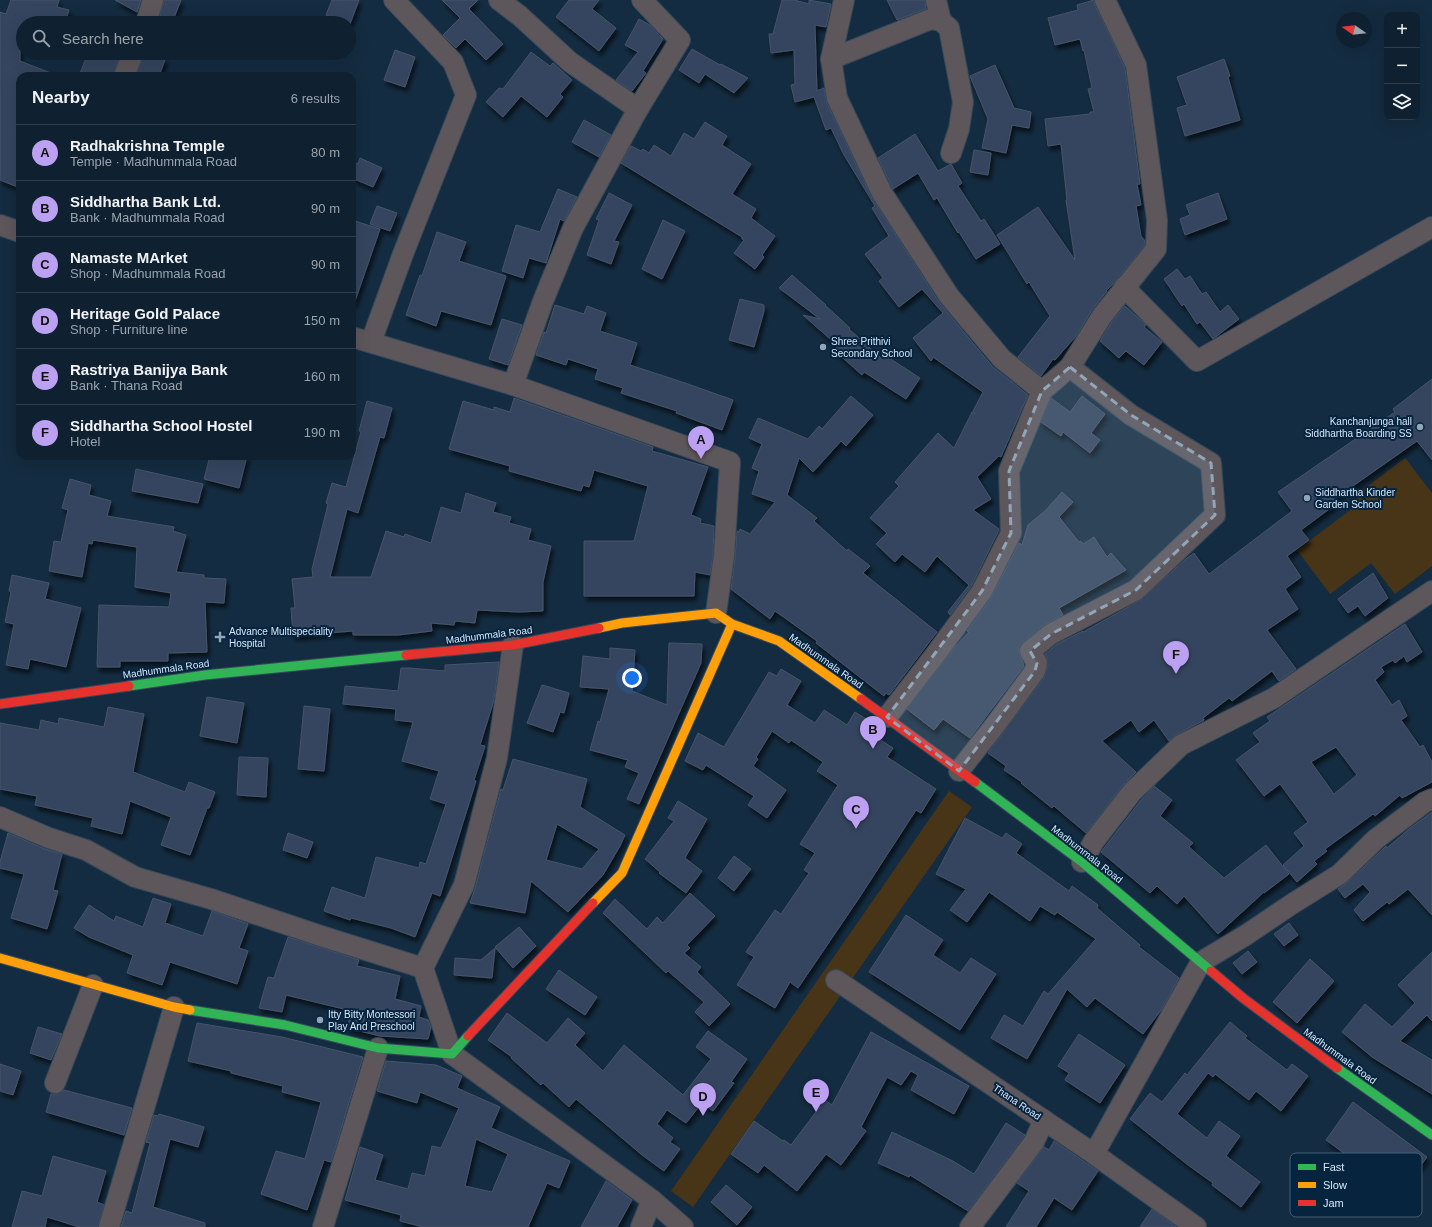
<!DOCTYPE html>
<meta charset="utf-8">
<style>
body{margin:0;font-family:Arial,sans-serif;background:#1d2e3d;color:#f1f3f6}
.controls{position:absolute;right:12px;top:12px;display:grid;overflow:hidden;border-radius:8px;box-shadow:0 4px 16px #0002}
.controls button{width:36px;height:36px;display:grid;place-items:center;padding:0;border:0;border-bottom:1px solid #2f3e4d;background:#0f2131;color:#f1f3f6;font:20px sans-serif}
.compass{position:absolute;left:1336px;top:12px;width:36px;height:36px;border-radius:50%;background:#0f2131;box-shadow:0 4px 16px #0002;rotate:284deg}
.you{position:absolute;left:632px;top:678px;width:14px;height:14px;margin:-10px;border:3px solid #fff;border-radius:50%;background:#1a73e8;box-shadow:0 0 0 6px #1a73e833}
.badge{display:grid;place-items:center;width:26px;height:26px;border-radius:50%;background:#bca0f2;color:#111;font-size:13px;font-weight:700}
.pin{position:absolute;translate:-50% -33px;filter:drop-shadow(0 1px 2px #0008)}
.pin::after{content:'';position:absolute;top:21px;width:14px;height:12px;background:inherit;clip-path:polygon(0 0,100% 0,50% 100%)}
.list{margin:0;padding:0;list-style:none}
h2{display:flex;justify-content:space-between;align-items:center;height:52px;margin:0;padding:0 16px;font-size:17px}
h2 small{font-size:13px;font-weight:400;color:#9ba3ab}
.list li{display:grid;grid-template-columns:26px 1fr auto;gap:12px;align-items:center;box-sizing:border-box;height:56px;padding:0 16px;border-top:1px solid #2f3e4d}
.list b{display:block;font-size:15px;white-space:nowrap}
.list p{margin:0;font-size:13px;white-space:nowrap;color:#9ba3ab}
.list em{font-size:13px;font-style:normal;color:#9ba3ab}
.icon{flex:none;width:22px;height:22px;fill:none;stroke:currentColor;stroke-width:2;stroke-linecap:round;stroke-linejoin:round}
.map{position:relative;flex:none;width:1432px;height:1227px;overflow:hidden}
.search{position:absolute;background:#0f2131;box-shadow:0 4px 16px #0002;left:16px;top:16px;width:340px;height:44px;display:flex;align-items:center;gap:10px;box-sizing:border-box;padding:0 14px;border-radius:22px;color:#9ba3ab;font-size:15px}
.panel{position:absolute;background:#0f2131;box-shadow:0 4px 16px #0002;left:16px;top:72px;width:340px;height:388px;border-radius:12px}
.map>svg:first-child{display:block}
.green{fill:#483417}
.building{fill:#36445e;stroke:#465469;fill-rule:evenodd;filter:url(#shadow)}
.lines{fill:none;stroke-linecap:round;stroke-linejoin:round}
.street-casing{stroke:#36495b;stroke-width:22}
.fast-casing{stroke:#36495b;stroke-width:11}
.slow-casing{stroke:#36495b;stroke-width:11}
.jam-casing{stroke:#36495b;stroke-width:11}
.street{stroke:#5d565a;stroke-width:20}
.fast{stroke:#30b455;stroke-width:9}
.slow{stroke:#ff9f0a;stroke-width:9}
.jam{stroke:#e5322d;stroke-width:9}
.marked{fill:#92a6b9;fill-opacity:0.2;stroke:#92a6b9;stroke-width:3;stroke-dasharray:8 5;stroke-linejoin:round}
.poi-dot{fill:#92a6b9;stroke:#07243f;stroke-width:1.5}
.labels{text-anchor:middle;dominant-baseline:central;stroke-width:4;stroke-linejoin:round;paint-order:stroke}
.poi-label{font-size:10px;fill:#d6e7f9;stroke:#07243f;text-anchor:start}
.street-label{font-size:10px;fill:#d6e7f9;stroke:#07243f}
.key{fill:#07243f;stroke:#455e77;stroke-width:1}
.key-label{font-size:11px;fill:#d6e7f9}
</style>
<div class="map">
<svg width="1432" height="1227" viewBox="0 0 1432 1227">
<defs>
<filter id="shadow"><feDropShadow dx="2.5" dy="4.5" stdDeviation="2" flood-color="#0009"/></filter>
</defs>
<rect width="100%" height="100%" fill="#142c41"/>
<g class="green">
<polygon points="1405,458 1432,493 1432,566 1395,594 1371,563 1330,594 1297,550 1357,505 1352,498"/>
<polygon points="949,791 972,807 693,1207 671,1191"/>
</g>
<g class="building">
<polygon points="11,0 59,0 57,7 69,10 65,23 20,23 20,61 56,75 55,76 20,76 20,120 16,132 20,134 20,188 0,180 0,12 6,14"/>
<polygon points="115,0 141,0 137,12"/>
<polygon points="164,0 181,0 172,23 158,23"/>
<polygon points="332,0 359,0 350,24 326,15"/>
<polygon points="442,0 478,0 469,9 503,44 486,60 465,39 456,48 443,35 460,18"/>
<polygon points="569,0 599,0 592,9 616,28 599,51 556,17"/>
<polygon points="782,0 794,0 809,4 809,0 831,4 826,27 815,25 817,91 824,88 827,103 872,198 939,302 993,367 1028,395 1001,457 999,456 977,477 991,499 973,510 999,529 999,530 972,585 950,615 948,612 969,585 937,556 925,572 902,554 895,562 876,544 887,533 870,518 899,486 895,482 938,433 954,448 972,412 975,414 973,411 983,392 933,357 931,361 913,338 943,313 922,289 899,307 879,281 883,278 865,254 889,236 872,208 875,206 844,155 831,128 826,130 814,97 795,102 791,85 795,84 794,50 771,53 769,34 773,34"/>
<polygon points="887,0 925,0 926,9 897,20"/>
<polygon points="1094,0 1095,5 1125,68 1140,184 1137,184 1141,205 1136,206 1141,236 1145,241 1145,245 1113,284 1106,291 1107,291 1092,310 1076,336 1055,360 1053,359 1041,376 1018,357 1050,316 1029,282 1027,284 997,235 1038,207 1075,260 1066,200 1067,200 1061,144 1048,146 1045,119 1090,114 1090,112 1094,112 1088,89 1092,88 1084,50 1083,51 1080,39 1055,45 1048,18 1078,10 1077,5"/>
<polygon points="639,19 650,25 663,39 643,71 646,73 632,91 616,80 638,52 625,45"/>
<polygon points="692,49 720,65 721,64 748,78 734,93 705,74 699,83 679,70"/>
<polygon points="395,50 415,57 405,87 384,80"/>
<polygon points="531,52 550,66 553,63 572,80 560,94 563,97 547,117 521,96 503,117 486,102 499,88 503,89"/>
<polygon points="88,53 121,53 113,76 79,76"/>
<polygon points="144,53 149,53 165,60 159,76 136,76"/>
<polygon points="1224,59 1230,76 1228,77 1240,120 1185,136 1177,108 1187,105 1177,77"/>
<polygon points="995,65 1014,108 1031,112 1029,128 1012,125 1006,153 982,148 988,119 970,76"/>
<polygon points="584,120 611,135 599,157 572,142"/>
<polygon points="705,122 727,136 722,145 751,164 732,194 756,209 751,218 775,236 762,255 764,257 755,269 734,253 744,240 742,239 742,237 621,163 631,146 641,151 643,149 649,153 654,145 671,156 684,133 694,139"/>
<polygon points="915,134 938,171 951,164 962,183 958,186 981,221 984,219 1000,244 976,259 959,232 958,233 937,198 934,200 918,173 893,189 892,187 878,158"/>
<polygon points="974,150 991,153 988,175 970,172"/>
<polygon points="360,158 382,168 373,187 352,178 352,162 358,164"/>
<polygon points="558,189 577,197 564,221 560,219 546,263 529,258 523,278 502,271 516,225 540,232"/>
<polygon points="609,193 632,205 614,241 619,242 611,264 587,255 599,220 596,219"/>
<polygon points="1218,193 1227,219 1185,235 1180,219 1190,215 1186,205"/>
<polygon points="377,206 397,213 390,231 370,224"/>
<polygon points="352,220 380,229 354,304 352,304"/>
<polygon points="663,220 685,231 662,279 642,269"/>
<polygon points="437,232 466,242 459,261 506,276 491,325 441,311 436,326 406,315 420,275 422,276"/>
<polygon points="1177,269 1185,279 1190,276 1202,294 1206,292 1220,312 1228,305 1239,319 1213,339 1200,322 1197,324 1184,304 1182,306 1164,279"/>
<polygon points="792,275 826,305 825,305 850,328 849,329 881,358 883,354 920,378 906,399 864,372 862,375 834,350 838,346 803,315 820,319 779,288"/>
<polygon points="740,299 764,305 764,311 754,347 729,340"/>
<polygon points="555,305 584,314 587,306 606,313 600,331 637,343 630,365 685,383 733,400 722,430 676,413 677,411 621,393 623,388 595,379 598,369 568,359 566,365 536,355 544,332 546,333"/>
<polygon points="1125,306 1146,325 1144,327 1162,342 1144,365 1126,351 1119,358 1100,341 1111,323"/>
<polygon points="502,319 522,325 508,365 489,359"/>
<polygon points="1432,379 1432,460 1417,441 1333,500 1336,504 1301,530 1309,540 1287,556 1301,577 1285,589 1298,609 1267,630 1296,669 1279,681 1272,671 1232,701 1229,698 1203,718 1204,720 1176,735 1169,741 1154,720 1139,732 1131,720 1102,741 1136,772 1123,785 1086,833 1054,806 1052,808 1021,783 1022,782 1004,770 1006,766 988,753 1044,678 1048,665 1047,658 1045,654 1057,644 1083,631 1083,632 1141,600 1187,558 1194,553 1209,574 1292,511 1278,492 1395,412 1393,409"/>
<polygon points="851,396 873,415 846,446 841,441 813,472 799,458 787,495 817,518 814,521 847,551 848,549 870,566 863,573 937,632 889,695 886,693 884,696 816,643 817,641 775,611 770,619 731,589 735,558 737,531 739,532 740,529 750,534 775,502 752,494 759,471 752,468 762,444 749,438 758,418 808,439 819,426 822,429"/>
<polygon points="1082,396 1105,414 1091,433 1100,440 1090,453 1063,432 1061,436 1041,422 1051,398 1070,412"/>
<polygon points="514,398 653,447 652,451 708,467 691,515 701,519 700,523 714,526 713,555 710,575 695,572 694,596 584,596 584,541 634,541 648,486 594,470 589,487 583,485 581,491 509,471 510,466 449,449 463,401 494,410 494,407 510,412"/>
<polygon points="367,401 392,408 384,438 380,437 358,513 347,509 330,577 371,577 386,531 404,537 405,534 431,543 441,507 461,513 466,493 496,503 493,512 511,517 509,523 531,529 528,540 551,546 543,582 543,611 518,612 477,610 475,623 455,621 454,625 431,623 432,631 398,635 353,635 353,631 293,636 291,608 295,608 292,579 313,577 312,569 328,504 326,503 332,483 346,487 361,432 359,431"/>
<polygon points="210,456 247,456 239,488 204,479"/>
<polygon points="136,469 203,484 198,503 132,491"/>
<polygon points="70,479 91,485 89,495 111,501 107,516 174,527 173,531 186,535 176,572 204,575 204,578 226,579 224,603 205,602 207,652 168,653 168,661 120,661 120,667 97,667 99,605 169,607 171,593 135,587 137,547 93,540 92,544 88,543 82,577 49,571 54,541 61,542 68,510 62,508"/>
<polygon points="1062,492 1073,502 1059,517 1079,542 1081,541 1083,544 1094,537 1107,557 1111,553 1126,570 1059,608 1063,615 1044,625 1023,642 1019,647 1019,652 1024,666 970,738 943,719 934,730 907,709 955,647 969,632 967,631 991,598 1019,543 1022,545 1028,525 1046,510"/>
<polygon points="1373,573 1388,598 1365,616 1358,606 1348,613 1338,599"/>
<polygon points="12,575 49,583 45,599 81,608 66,667 30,659 28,669 6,665 14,624 5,622 11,592 9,591"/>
<path d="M1405,624L1422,652L1407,662L1404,656L1395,663L1393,660L1381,667L1384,672L1375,680L1392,705L1399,700L1407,716L1401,720L1420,747L1423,745L1432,762V782L1402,798L1400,795L1375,816L1373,814L1325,849L1327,851L1314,861L1317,864L1297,882L1283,865L1304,846L1294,833L1308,822L1280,784L1264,796L1236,760L1260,742L1253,733L1270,721L1267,717ZM1336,747L1357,775L1334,794L1311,762Z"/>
<polygon points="669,643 702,644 701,663 639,804 627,799 639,773 625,767 628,760 590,750 598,721 600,722 609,689 580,687 583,656 610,659 610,648 635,650 632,691 667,705"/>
<polygon points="499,662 494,700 480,745 485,746 474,780 476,781 440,896 432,893 415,937 391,928 351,918 350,920 324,911 332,887 365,898 376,857 419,868 420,862 426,864 446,804 430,799 439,771 402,761 413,722 395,720 396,709 343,704 345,686 398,691 401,668 409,668 445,671 445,665"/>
<polygon points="781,669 801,681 787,705 815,723 824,710 847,725 855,712 874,724 868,732 893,748 887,757 936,789 921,813 916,810 859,898 798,988 790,982 775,1008 737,985 754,957 746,952 775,910 781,914 809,873 804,870 815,853 800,844 838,785 817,771 823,762 791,740 789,743 772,731 756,757 758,759 753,766 786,790 767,818 748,805 754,796 706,765 703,770 685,761 698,733 724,747 769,672 777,676"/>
<polygon points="542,685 569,693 564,713 560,712 553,732 527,723"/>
<polygon points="207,697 244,703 237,743 200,736"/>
<polygon points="304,706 330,709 324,771 298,769"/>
<polygon points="108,707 144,714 133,772 185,792 189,782 215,792 209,808 207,808 190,855 161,845 171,817 130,801 122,834 91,826 93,818 35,805 37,796 0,789 0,723 39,730 41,720 58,724 59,718 104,727"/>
<polygon points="239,757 268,758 266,797 237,795"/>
<path d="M513,759L587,779L580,807L625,835L620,846L603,875L568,912L531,881L525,913L470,903L475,888L501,789L503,790ZM557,824L599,849L582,869L546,860Z"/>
<polygon points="1154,786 1172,800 1160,816 1193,843 1189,847 1224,878 1266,845 1289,874 1264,893 1264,892 1218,934 1184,896 1177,904 1157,886 1150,893 1101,852 1141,800"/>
<polygon points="678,801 707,819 685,858 702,871 686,893 659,873 660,872 645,859 674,821 668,818"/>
<polygon points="1432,812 1432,915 1408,889 1389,904 1387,902 1363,921 1354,910 1370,892 1363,884 1345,898 1338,889 1348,882 1384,848 1386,846 1387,848 1410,828"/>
<polygon points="965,818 1002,838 1006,833 1022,844 1016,853 1069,891 1072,886 1098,905 1097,908 1140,945 1139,947 1179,978 1162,1009 1143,1034 1095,998 1087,1007 1067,989 1027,1059 991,1038 1004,1015 1023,1026 1044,991 1048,994 1096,939 1057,912 1055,915 1040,906 1030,921 989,892 967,922 950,910 966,889 936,874"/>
<polygon points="8,833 45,849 62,854 53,890 58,891 47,929 11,918 24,874 0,868 0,862"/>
<polygon points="288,833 313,842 307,858 283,850"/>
<polygon points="734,856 751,869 734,891 718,878"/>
<polygon points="690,893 715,916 687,945 690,948 684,953 701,967 697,972 730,1004 709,1026 695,1012 704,1002 668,971 666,973 603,913 615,899 647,929 657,917 663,923"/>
<polygon points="153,898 171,904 165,923 203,936 212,911 248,924 239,948 248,951 237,984 170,962 162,985 127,973 133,955 89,937 74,928 89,905 114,921 116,916 143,927"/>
<polygon points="906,915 943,940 933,955 960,973 971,958 996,974 960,1030 869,972"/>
<polygon points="1289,923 1298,935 1284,946 1274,934"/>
<polygon points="519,927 536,946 513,968 495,947"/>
<polygon points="288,937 359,960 357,966 400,976 395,999 421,1006 419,1017 428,1020 431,1027 428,1039 380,1036 347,1028 352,1011 286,995 282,1012 259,1008 268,977 274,978"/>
<polygon points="495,948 492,978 454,975 455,958 481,960"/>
<polygon points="1248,951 1257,962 1242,974 1233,963"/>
<polygon points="1432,952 1432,1021 1427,1015 1400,1041 1432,1060 1432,1094 1372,1057 1342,1032 1365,1004 1392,1027 1415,1003 1398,985"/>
<polygon points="1310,959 1334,981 1297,1023 1273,1002"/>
<polygon points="559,970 597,997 585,1015 546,989"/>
<polygon points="507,1013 547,1043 568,1018 585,1033 575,1045 603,1071 624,1045 683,1095 711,1059 696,1047 708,1031 747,1059 731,1082 734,1083 713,1111 702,1103 686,1123 667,1110 657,1124 673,1138 670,1142 680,1149 664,1171 642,1155 576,1099 569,1107 543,1083 541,1085 511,1058 512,1057 488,1040"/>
<polygon points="1230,1022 1247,1036 1245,1038 1287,1070 1292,1064 1308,1076 1281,1111 1256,1091 1249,1100 1215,1074 1213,1077 1208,1073 1177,1114 1207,1138 1219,1121 1240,1136 1226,1156 1260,1182 1241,1207 1212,1185 1213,1183 1188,1165 1130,1119 1150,1093 1162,1102 1185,1073 1187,1075"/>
<polygon points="197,1023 282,1037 363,1057 331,1162 324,1160 307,1210 261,1194 276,1151 305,1159 321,1102 282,1092 283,1086 231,1073 231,1071 188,1061"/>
<polygon points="38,1027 62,1034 51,1060 30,1053"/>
<polygon points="871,1032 969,1086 954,1114 911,1090 918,1075 911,1071 901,1085 887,1077 861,1127 866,1131 841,1165 826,1154 797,1191 764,1165 758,1173 731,1154 754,1121 783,1141 784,1140 791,1145 825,1100 832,1105"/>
<polygon points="1079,1034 1125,1065 1100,1103 1065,1080 1069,1073 1058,1066"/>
<path d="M386,1061L436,1065L462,1076L457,1088L500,1107L491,1128L570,1161L559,1188L547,1183L528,1227H423L400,1221L401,1215L345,1200L360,1147L383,1155L375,1180L408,1189L412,1173L425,1176L432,1146L441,1148L459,1108L420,1092L417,1103L377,1091ZM476,1139L508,1154L492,1192L465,1186Z"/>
<polygon points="0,1064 21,1071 13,1095 0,1091"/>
<polygon points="64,1090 132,1108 124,1135 46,1112 51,1094 57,1094"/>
<polygon points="1353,1102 1427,1157 1398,1196 1376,1180 1370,1189 1352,1177 1360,1165 1326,1140"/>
<polygon points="159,1114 204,1127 198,1147 170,1139 153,1207 205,1223 205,1227 121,1227 126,1211 132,1213 150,1143 146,1142 154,1115 158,1116"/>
<polygon points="1006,1123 1025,1135 968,1211 910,1175 909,1177 878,1163 892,1132 953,1161 974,1174"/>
<polygon points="1054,1141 1098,1171 1072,1210 1054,1198 1036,1227 1006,1227 1029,1191 1017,1183 1044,1147 1049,1150"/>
<polygon points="53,1156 106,1171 97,1202 104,1205 98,1227 79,1227 47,1217 45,1227 12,1227 22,1191 42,1196"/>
<polygon points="606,1181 632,1200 617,1227 581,1227"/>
<polygon points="726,1185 752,1207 737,1225 711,1202"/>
<polygon points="1152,1209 1176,1227 1140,1227"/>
</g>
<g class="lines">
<defs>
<g id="street">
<polyline points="499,0 520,16 570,62 638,109"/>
<polyline points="844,0 831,59 837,98 882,193 949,296 1002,359 1042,391"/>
<polyline points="936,0 941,21"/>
<polyline points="146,23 153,0"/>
<polyline points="831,59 931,19 941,21 949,28 963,102 959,129 951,153"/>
<polyline points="124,76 133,53"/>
<polyline points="0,225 20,232"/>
<polyline points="1124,287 1197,361 1432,227"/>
<polyline points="352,337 513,385 730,462 724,556 716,613"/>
<polyline points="371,342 403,254 466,95 453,62 394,0"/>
<polyline points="513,385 543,301 573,228 638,109 680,40 642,0"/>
<polyline points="513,645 497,758 464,885 423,968 452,1054 652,1200"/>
<polyline points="887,717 935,655 982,591 1011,533 1009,471 1042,391 1070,367 1102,316 1156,249 1157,220 1136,65 1105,0"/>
<polyline points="959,771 996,724 1035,671 1037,663 1030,651 1051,634 1136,590 1215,515 1211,463 1131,415 1070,367"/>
<polyline points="0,817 49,838 86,850 135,877 211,899 321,936 423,968"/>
<polyline points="1082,862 1094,841 1132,792 1181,745 1274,698 1432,591"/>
<polyline points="836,980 1094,1154 1196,1227"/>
<polyline points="55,1083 93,985"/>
<polyline points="1094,1154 1201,962 1246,935 1292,904 1340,874 1376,839 1425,802 1432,799"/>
<polyline points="109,1227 174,1007"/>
<polyline points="323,1227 378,1048"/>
<polyline points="641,1227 652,1200 683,1227"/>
<polyline points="970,1227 1034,1142 1044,1120"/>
</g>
<g id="fast">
<polyline points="129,686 205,675 406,655"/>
<polyline points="975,782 1082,862 1211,971"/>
<polyline points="190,1010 285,1025 378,1048 452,1054 468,1036"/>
<polyline points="1337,1068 1432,1135"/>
</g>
<g id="slow">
<polyline points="599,628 622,623 716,613 732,624 779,641 861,699"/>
<polyline points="593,903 622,873 732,624"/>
<polyline points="0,958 174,1007 190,1010"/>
</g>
<g id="jam">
<polyline points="406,655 513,645 599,628"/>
<polyline points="861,699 975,782"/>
<polyline points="0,704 129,686"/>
<polyline points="1211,971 1243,998 1337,1068"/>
<polyline points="468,1036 593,903"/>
</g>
</defs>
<use href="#street" class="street-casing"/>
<use href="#fast" class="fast-casing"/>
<use href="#slow" class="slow-casing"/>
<use href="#jam" class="jam-casing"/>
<use href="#street" class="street"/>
<use href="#fast" class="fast"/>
<use href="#slow" class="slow"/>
<use href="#jam" class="jam"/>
</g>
<path class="marked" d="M1070,367L1131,415L1211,463L1215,515L1136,590L1051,634L1030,651L1037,663L1035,671L959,771L887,717L982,591L1011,533L1009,471L1042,391Z"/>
<g class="poi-dot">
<circle cx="823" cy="347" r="4"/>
<circle cx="1420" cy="427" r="4"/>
<circle cx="1307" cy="498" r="4"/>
<path d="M218 631h4v4h4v4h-4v4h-4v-4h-4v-4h4z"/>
<circle cx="320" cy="1020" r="4"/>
</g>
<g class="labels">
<g class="poi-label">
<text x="831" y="341">Shree Prithivi<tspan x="831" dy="12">Secondary School</tspan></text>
<text x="1412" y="421" text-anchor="end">Kanchanjunga hall<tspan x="1412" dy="12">Siddhartha Boarding SS</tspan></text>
<text x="1315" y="492">Siddhartha Kinder<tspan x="1315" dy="12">Garden School</tspan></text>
<text x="229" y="631">Advance Multispeciality<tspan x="229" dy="12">Hospital</tspan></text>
<text x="328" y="1014">Itty Bitty Montessori<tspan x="328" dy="12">Play And Preschool</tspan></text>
</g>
<g class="street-label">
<text transform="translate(489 635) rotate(-7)">Madhummala Road</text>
<text transform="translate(826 661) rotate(35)">Madhummala Road</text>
<text transform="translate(166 669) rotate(-8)">Madhummala Road</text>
<text transform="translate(1087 854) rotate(38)">Madhummala Road</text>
<text transform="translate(1340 1056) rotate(36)">Madhummala Road</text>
<text transform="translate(1017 1102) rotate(34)">Thana Road</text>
</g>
</g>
<rect x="1290" y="1153" width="132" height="64" rx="6" class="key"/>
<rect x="1298" y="1164" width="18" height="6" fill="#30b455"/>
<rect x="1298" y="1182" width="18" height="6" fill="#ff9f0a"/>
<rect x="1298" y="1200" width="18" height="6" fill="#e5322d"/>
<g class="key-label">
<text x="1323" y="1171">Fast</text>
<text x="1323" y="1189">Slow</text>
<text x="1323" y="1207">Jam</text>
</g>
</svg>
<div class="controls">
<button>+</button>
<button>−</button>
<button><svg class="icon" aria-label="layers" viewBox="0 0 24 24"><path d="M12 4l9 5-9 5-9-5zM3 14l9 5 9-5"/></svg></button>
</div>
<svg class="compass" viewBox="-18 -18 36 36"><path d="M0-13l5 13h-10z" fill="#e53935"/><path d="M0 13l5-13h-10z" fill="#9ba3ab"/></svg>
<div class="you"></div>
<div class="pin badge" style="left:701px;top:459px">A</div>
<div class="pin badge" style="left:873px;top:749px">B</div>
<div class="pin badge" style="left:856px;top:829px">C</div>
<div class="pin badge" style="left:703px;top:1116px">D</div>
<div class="pin badge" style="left:816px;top:1112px">E</div>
<div class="pin badge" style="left:1176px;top:674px">F</div>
<div class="search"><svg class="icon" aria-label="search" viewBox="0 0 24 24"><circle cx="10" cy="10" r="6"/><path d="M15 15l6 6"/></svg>Search here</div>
<section class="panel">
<h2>Nearby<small>6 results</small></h2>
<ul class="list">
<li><span class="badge">A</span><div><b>Radhakrishna Temple</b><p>Temple · Madhummala Road</p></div><em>80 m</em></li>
<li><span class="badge">B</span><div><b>Siddhartha Bank Ltd.</b><p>Bank · Madhummala Road</p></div><em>90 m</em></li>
<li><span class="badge">C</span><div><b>Namaste MArket</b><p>Shop · Madhummala Road</p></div><em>90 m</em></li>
<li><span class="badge">D</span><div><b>Heritage Gold Palace</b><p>Shop · Furniture line</p></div><em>150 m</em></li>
<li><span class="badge">E</span><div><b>Rastriya Banijya Bank</b><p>Bank · Thana Road</p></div><em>160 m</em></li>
<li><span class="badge">F</span><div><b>Siddhartha School Hostel</b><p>Hotel</p></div><em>190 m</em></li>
</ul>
</section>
</div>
